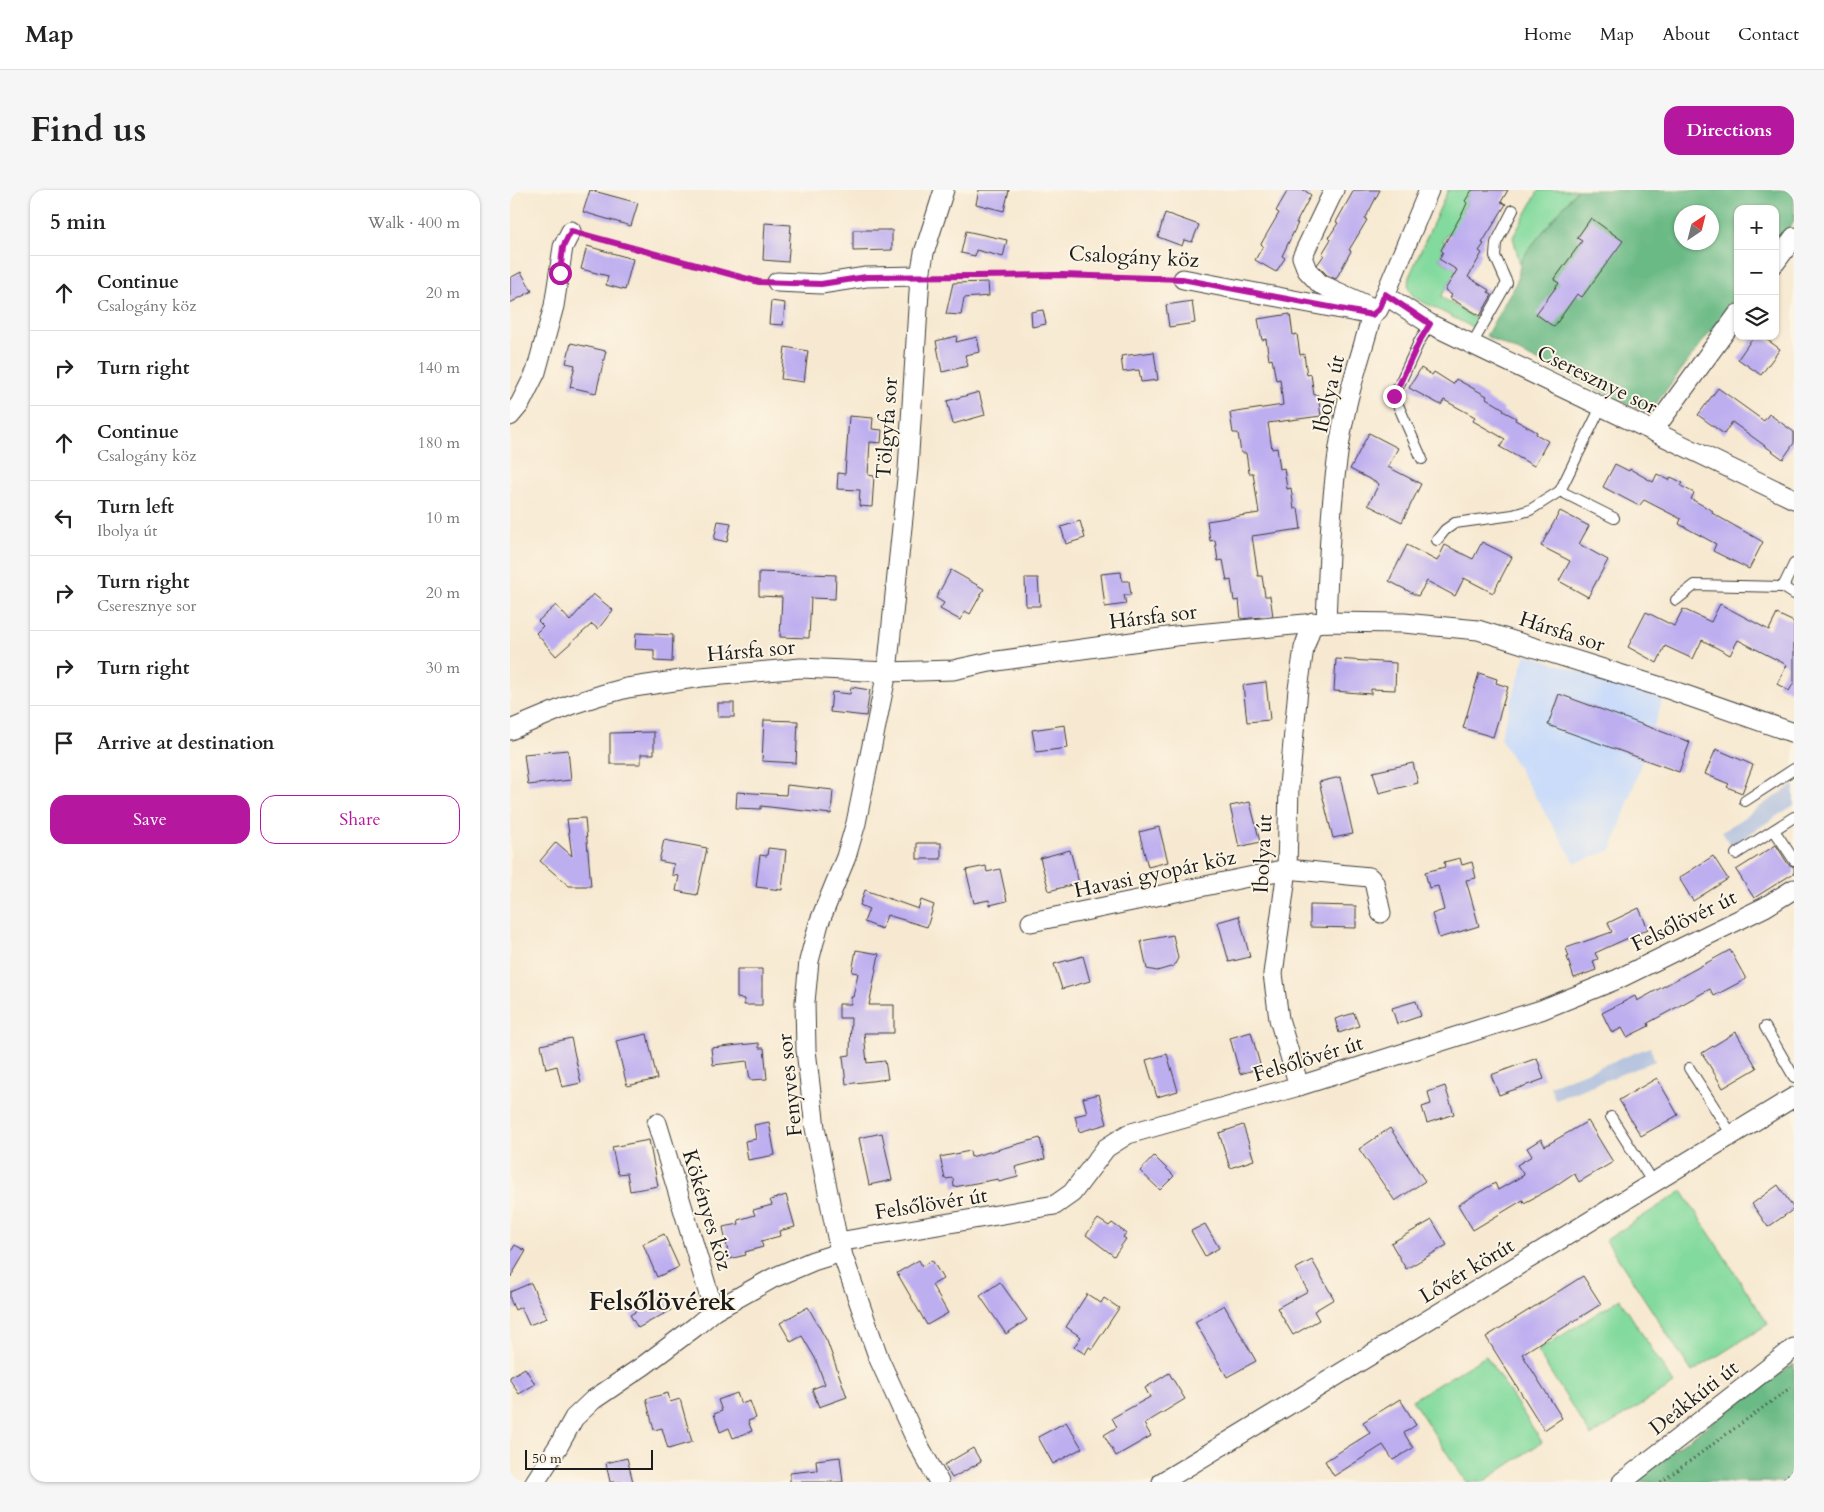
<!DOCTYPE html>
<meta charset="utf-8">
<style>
body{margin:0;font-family:Cardo,serif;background:#f6f6f6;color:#222}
.controls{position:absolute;right:15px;top:15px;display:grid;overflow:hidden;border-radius:10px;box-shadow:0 1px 4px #0004}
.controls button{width:45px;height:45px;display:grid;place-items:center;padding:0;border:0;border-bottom:1px solid #e0e0e0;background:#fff;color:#222;font:25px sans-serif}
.compass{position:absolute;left:1164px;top:15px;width:45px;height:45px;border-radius:50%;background:#fff;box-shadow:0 1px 4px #0004;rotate:35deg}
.scale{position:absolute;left:15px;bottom:12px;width:128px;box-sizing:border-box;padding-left:5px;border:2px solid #1c1c1c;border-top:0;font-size:14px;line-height:18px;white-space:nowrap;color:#1c1c1c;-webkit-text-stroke:4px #fcf5e5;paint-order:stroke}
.stop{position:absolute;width:15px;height:15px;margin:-11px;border:4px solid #b5179e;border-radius:50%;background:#fff}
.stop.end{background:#b5179e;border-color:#fff;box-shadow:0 1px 5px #0008}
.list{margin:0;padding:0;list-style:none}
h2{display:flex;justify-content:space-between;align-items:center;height:65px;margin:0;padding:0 20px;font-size:21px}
h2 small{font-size:16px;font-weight:400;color:#767676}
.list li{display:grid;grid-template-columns:32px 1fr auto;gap:15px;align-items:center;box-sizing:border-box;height:75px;padding:0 20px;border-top:1px solid #e0e0e0}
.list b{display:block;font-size:19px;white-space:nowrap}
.list p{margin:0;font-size:16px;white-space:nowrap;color:#767676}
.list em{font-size:16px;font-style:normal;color:#767676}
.actions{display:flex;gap:10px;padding:15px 20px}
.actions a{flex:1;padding:11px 0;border:1px solid #b5179e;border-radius:15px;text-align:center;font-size:18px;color:#b5179e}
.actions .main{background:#b5179e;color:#fff}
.icon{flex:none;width:28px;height:28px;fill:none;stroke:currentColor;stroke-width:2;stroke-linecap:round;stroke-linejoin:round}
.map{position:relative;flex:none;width:1284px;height:1292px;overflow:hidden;border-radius:15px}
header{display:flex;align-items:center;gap:30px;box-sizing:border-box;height:70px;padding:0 25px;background:#fff;border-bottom:1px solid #e0e0e0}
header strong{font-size:24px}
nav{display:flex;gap:28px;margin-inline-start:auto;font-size:18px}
.intro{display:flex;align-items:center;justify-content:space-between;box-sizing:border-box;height:120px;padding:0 30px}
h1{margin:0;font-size:35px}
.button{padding:12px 22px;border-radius:15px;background:#b5179e;color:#fff;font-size:18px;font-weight:700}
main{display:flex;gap:30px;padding:0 30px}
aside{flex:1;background:#fff;border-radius:15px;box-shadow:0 1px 4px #0004}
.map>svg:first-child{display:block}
.built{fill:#cadcf9}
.industrial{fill:#b7c5de}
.green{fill:#83da9e;stroke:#507b5d}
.forest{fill:#6aba85;stroke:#436b50;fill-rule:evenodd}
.building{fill:#bdaef0}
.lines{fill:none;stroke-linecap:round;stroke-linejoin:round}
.lane-casing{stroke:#3d3b37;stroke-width:12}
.street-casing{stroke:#3d3b37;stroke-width:21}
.path{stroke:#3d3b37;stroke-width:3;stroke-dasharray:1 4;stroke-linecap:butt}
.lane{stroke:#fff;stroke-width:10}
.street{stroke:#fff;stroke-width:19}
.route{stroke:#b5179e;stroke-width:6}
.labels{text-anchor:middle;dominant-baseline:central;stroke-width:4;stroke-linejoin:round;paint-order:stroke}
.street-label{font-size:21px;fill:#1c1c1c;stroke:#fcf5e5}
.district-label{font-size:26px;font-weight:bold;fill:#1c1c1c;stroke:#fcf5e5}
</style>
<header>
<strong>Map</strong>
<nav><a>Home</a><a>Map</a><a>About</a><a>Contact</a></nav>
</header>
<div class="intro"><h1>Find us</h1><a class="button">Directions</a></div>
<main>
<aside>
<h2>5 min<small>Walk · 400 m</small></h2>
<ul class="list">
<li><svg class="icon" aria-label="ahead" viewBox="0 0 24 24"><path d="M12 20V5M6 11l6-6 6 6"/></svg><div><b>Continue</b><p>Csalogány köz</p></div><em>20 m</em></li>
<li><svg class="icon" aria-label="right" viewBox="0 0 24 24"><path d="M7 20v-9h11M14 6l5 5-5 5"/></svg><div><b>Turn right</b></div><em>140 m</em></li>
<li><svg class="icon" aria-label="ahead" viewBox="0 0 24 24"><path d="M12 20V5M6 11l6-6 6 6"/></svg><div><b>Continue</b><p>Csalogány köz</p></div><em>180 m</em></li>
<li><svg class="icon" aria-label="left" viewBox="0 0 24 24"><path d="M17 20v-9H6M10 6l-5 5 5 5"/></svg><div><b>Turn left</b><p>Ibolya út</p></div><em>10 m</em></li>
<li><svg class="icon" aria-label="right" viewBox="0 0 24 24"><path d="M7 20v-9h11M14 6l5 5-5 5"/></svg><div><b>Turn right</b><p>Cseresznye sor</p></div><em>20 m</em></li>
<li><svg class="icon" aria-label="right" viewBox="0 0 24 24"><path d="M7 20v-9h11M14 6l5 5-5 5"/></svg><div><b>Turn right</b></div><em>30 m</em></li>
<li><svg class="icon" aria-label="arrive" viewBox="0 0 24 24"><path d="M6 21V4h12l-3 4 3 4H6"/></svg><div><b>Arrive at destination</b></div></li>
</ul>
<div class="actions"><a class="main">Save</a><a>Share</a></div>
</aside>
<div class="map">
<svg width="1284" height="1292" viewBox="0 0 1284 1292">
<rect width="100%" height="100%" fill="#fcf5e5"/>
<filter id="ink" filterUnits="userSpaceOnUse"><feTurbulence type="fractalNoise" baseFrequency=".02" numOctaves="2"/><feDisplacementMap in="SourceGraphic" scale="10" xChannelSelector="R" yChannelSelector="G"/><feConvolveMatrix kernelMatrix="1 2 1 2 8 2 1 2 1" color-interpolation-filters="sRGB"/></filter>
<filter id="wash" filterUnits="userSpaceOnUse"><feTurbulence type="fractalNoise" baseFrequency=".0096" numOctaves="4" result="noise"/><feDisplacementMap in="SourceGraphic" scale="20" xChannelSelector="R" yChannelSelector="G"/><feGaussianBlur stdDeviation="1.12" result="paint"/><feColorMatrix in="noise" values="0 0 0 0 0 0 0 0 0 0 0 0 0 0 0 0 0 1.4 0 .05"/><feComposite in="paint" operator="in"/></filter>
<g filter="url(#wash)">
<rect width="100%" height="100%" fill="#f7e9d1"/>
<polygon class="built" points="1016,464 1153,509 1102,660 1065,673 990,548"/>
<g class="industrial">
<polygon points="1284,594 1284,615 1221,656 1212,642"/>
<polygon points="1140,857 1145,871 1045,910 1040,896"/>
</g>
<g class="green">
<path d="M938,0H965L961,5L959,4L955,11L957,13L952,21L956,23L940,44L938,43L933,51L935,52L931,60L933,62L929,69L947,80L931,107L973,133L968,140L907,109C899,103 897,97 899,87Z"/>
<polygon points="1029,0 1067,0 1018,60 1010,74 1003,47"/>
<polygon points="1172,1001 1258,1134 1182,1182 1096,1050"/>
<polygon points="1110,1109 1164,1194 1081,1246 1027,1161"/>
<polygon points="976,1166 1032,1252 973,1292 956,1292 902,1210"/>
</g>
<g class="forest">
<path d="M1067,0H1284V31L1265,56V19H1228V105L1138,224L976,146L1008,89L1010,74L1018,60ZM1172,22H1202V52H1172Z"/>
<polygon points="1284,1174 1284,1292 1118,1292 1128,1285"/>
</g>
<g id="blocks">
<g class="building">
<polygon points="80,0 128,13 121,36 73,22"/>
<polygon points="469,0 499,0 494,21 466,14"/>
<polygon points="778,0 794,0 801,5 786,33 788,33 772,66 775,68 766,82 745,70 753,56 751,54 769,23 766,21"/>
<polygon points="844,0 870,0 855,29 857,30 839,60 841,61 826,89 817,85 807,75 814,65 812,64 821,49 819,47 828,33 826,32"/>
<polygon points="962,0 998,0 991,12 996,14 972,53 974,54 969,61 972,63 958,87 979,100 978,102 982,105 970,126 940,108 942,105 935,100 947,80 929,69 933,62 931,60 953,22 957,13 955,11"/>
<polygon points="655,23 689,35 682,52 674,50 672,56 648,47"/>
<polygon points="1081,28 1113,51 1072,107 1067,104 1044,137 1026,124 1049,93 1044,90 1072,51 1067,48"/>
<polygon points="255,33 281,35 278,72 253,70"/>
<polygon points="343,40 382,40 382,60 343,61"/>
<polygon points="456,41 497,50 493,67 466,60 465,66 451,63"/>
<polygon points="77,56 123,69 115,100 96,95 98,86 71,79"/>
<polygon points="11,82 22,101 0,113 0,88"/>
<polygon points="478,92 479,106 454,108 451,125 436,124 443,93"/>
<polygon points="261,111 275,113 273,135 259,134"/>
<polygon points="682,111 685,133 659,137 656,115"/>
<polygon points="533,120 536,134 522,137 521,122"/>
<polygon points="780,124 783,145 787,144 790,165 794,164 797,185 801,184 804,205 808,205 811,226 758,233 762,259 767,258 770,279 774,278 777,299 781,298 784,319 788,318 791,339 742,346 748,386 752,386 755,406 760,406 763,426 731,429 729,410 724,411 721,390 717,391 713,370 708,371 705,350 700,351 697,331 749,323 743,283 739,283 736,263 731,263 728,243 723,243 720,223 773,215 770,189 766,190 762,169 759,170 756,149 752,150 748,129"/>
<polygon points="447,146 446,152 467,147 470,162 455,165 458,176 432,182 426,151"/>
<polygon points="1244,146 1252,146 1270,159 1251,185 1228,169"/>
<polygon points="61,153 96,161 86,203 60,197 65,175 56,173"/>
<polygon points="275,157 298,161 294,192 271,189"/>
<polygon points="644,162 648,190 631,192 629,180 613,182 611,166"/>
<polygon points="911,178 922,185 924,182 943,194 946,189 977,206 976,208 994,219 993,221 1006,228 1005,230 1027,242 1026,244 1038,251 1024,276 990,257 995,249 963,231 965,227 934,210 931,215 899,198"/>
<polygon points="1208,198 1254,231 1259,224 1284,242 1284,253 1273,269 1222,232 1214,244 1188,225"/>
<polygon points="469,202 475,225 443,234 437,211"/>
<polygon points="339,226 363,228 362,239 372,240 371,253 360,252 358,285 364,286 362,317 349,316 350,300 327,299 328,283 335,284"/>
<polygon points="859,243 888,258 878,277 911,294 892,332 858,315 869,294 840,279"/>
<polygon points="1105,274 1119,281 1120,279 1143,292 1147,284 1159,290 1161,287 1173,293 1171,296 1184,303 1181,309 1203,321 1202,323 1253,352 1239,379 1203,361 1206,354 1169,334 1171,329 1134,310 1129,316 1093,297"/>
<polygon points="1050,321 1079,336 1069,354 1098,370 1078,407 1049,391 1060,371 1031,356"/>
<polygon points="208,331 221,333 217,352 204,349"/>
<polygon points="570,331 575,348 556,354 551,337"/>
<polygon points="972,352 1002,367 983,403 954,388 945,406 917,391 908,406 879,391 897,355 927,371 935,355 963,369"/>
<polygon points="441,380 474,399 460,424 455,421 450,430 430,419 434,413 426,408"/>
<polygon points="249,382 326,385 325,409 301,408 299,448 270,447 272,407 249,406"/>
<polygon points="611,382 612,391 619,391 621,405 614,405 616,414 595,417 591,384"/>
<polygon points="515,388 528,388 530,416 516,416"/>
<polygon points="83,404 103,420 88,439 82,434 46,466 26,443 33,436 28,431 46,415 60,431"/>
<polygon points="1210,414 1259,440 1267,424 1284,432 1284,492 1279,501 1267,494 1277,475 1228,450 1220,465 1192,450 1183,469 1155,456 1147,473 1118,457 1136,422 1164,436 1173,419 1201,432"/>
<polygon points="126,443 163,445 162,472 144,471 144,460 125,459"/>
<polygon points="826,469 886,473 885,500 861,499 861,504 824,501"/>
<polygon points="969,483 987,489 986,493 998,497 983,547 953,538"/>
<polygon points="756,492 760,530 737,532 733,495"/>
<polygon points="341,497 360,500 356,526 320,522 322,502 340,504"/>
<polygon points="1049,504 1180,552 1169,582 1038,535"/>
<rect x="208" y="513" width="16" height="14"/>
<polygon points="254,530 288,531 286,573 252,571"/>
<polygon points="555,535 558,558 526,562 522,540"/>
<polygon points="144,542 144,564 131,564 131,574 100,574 100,543"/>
<polygon points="1206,559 1243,575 1232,603 1217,597 1219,594 1195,584"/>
<polygon points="58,560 61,590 18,595 14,564"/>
<polygon points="903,573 908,593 869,603 863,582"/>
<polygon points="830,587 843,644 823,648 809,592"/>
<polygon points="277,595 323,600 321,624 251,616 251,619 226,618 227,602 276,605"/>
<polygon points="740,612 750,652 729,657 720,616"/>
<polygon points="75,628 81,696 59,696 30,671 46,652 62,666 57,629"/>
<polygon points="649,637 658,672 638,677 629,642"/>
<polygon points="154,650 197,658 187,705 166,701 169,686 162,685 164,674 149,671"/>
<rect x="407" y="653" width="24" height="16"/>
<polygon points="1266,655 1278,674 1284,677 1284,683 1244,708 1226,680"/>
<polygon points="258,658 276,660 272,700 246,697 250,665 257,666"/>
<polygon points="560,660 569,693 539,701 530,668"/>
<polygon points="1203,666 1218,689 1183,711 1169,688"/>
<polygon points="950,668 952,675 962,672 966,688 956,690 969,736 929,748 922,724 934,720 928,696 919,698 915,682 935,677 934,672"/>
<polygon points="476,676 477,682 490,679 497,711 480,715 479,710 464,713 456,680"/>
<polygon points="355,700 408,719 411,710 424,715 417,737 377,725 372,739 354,732 359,719 350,715"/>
<polygon points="800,715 846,716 846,738 800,737"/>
<polygon points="1129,718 1138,739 1085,763 1088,769 1083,771 1086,780 1064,788 1057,767 1059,767 1056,758 1102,742 1098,733"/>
<polygon points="729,726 740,767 719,772 708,732"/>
<polygon points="663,745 668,768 664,776 647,781 637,779 631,751"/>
<polygon points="346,760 369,764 359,815 384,815 384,843 354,843 357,873 375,871 378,889 336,894 333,866 340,865 341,828 329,828 329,814 341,814 341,807 343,807 348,783 342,782"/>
<polygon points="1220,760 1236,789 1204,806 1200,799 1138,833 1139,836 1117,847 1112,838 1102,843 1092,823 1125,806 1127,811"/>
<polygon points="573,766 580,791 552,799 544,774"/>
<polygon points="227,779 252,779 252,815 234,815 234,809 227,808"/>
<polygon points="906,811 911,826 887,834 882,818"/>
<polygon points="844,823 849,836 829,843 825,829"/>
<polygon points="741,842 751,878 730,884 720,848"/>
<polygon points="1226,842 1247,878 1213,898 1192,863"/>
<polygon points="137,844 147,889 117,896 106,851"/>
<polygon points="61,848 71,893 52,897 47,876 36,879 31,855"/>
<polygon points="249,853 249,858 254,858 257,889 240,890 237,871 203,875 201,858"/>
<polygon points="657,864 668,901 647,907 636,870"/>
<polygon points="1027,868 1034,889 989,905 981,885"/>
<polygon points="1147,888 1168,925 1131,946 1109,910"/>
<polygon points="935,896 944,924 917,933 912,917 921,914 918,902"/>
<polygon points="589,904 597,934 569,942 565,926 577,923 573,908"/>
<polygon points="1078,931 1103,972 1069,992 1064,983 1042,998 1014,1013 1013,1010 963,1040 948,1015 985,993 988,1000 1014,985 1007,975 1022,966 1017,958 1031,949 1035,956"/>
<polygon points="259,932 265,965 238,970 235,951 246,949 244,935"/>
<polygon points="733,935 744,970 720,978 709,943"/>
<polygon points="880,938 915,991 885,1011 849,959"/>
<polygon points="372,943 382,990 359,995 349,948"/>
<polygon points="530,948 535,969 505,977 508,987 489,992 488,989 444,997 443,988 435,989 430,967 460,961 461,967"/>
<polygon points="139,950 148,996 120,1001 117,983 108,984 102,957"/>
<polygon points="644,966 664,986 650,1000 630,981"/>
<polygon points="1268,995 1284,1019 1258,1037 1242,1014"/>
<polygon points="276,1005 285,1037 269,1041 270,1046 251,1051 253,1057 235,1062 236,1065 219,1069 213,1037 229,1034 228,1030 245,1025 243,1020 262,1015 260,1010"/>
<polygon points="588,1029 599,1036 602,1033 616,1043 613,1047 616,1049 604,1066 576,1045"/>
<polygon points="922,1030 937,1055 896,1079 881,1053"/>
<polygon points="695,1034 709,1058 695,1066 681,1041"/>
<polygon points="154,1044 169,1077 147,1087 133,1054"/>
<polygon points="5,1055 16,1061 0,1088 0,1063"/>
<polygon points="409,1070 412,1076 422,1070 433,1089 422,1095 438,1123 417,1135 387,1083"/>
<polygon points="802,1070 824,1109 804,1121 809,1130 783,1145 767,1118 798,1101 785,1079"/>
<polygon points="1073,1086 1091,1114 1012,1164 1052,1228 1034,1240 976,1147"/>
<polygon points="490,1092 517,1130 496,1144 470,1106"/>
<polygon points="21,1093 37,1128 19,1135 11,1117 5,1120 0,1109 0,1102"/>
<polygon points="577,1104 591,1113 594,1108 609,1118 582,1159 579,1157 575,1164 564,1157 571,1147 556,1137"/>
<polygon points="153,1106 161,1120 128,1138 120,1125"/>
<polygon points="714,1115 746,1171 717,1187 685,1132"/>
<polygon points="298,1117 317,1151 337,1207 309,1217 302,1199 315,1194 305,1168 292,1146 281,1152 270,1133"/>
<polygon points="15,1178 25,1194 9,1204 0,1190 0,1187"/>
<polygon points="659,1183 675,1209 634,1234 641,1246 606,1266 594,1245 607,1237 602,1228 640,1207 635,1198"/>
<polygon points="158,1203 160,1212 170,1209 182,1252 158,1259 152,1238 144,1240 136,1209"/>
<polygon points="227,1203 231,1214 240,1211 246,1228 238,1231 242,1241 223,1248 219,1238 210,1242 204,1224 212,1221 208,1210"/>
<polygon points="890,1209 906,1235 894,1243 903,1258 883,1270 873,1255 824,1286 815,1271 860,1243 853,1232"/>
<polygon points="556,1232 572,1258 543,1274 528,1247"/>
<polygon points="463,1258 471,1272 442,1288 434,1275"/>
<polygon points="330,1267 333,1292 280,1292 280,1283 307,1280 306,1270"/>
<polygon points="117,1268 123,1292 100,1292 96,1273"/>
</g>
</g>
</g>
<g filter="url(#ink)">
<use href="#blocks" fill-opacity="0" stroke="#3d3b37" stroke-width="1"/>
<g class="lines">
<defs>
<g id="lane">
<polyline points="962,154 997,93 985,66 986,53 1003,20"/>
<polyline points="1091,217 1050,301 1104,328"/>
<polyline points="912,269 884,206 909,152 920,134"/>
<polyline points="927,350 935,340 945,333 1003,325 1020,320 1050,301"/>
<polyline points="1273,397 1284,404"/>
<polyline points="1166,410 1185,395 1273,397 1284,374"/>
<polyline points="1235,611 1284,579"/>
<polyline points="1264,640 1284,670"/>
<polyline points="1226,664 1284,627"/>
<polyline points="1255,837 1284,887"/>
<polyline points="1179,878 1222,945"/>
<polyline points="1101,927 1143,993"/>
</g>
<g id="street">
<polyline points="824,0 792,67 797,80 810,94 865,119"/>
<polyline points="1265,73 1284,47"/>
<polyline points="673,89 862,125"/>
<polyline points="267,92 311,94 356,87 410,86"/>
<polyline points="875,105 920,134 1284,309"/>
<polyline points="0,226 10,214 26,182 44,116 53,57 61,41"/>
<polyline points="1143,241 1228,124"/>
<path d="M816,432C819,359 821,285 837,214C844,184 854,155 862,125L868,120L873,110L919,0"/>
<polyline points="0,540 60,515 91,505 117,498 191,487 291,478 377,482 443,480 480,472 665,446 816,432 894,433 968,440 1161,500 1284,543"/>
<polyline points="521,732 777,679 859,687 864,692 871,723"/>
<polyline points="789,896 769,829 763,784 777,679 779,596 788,499 794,458 803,432"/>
<polyline points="147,933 204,1121"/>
<polyline points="328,1052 545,1015 562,1003 596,958 618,944 789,896 1031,820 1108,789 1255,717 1284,699"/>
<polyline points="25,1292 49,1255 64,1228 83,1210 133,1176 185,1137 204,1121 263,1088 303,1071 332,1062"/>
<polyline points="429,1292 407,1252 369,1169 328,1052 305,938 296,860 295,812 299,771 309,733 336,667 346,633 377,482 398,279 410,86 414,63 434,0"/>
<polyline points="652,1292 1284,907"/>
<polyline points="1112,1292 1284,1158"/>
</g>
</defs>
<use href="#lane" class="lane-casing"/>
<use href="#street" class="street-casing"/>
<g class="path">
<polyline points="77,46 138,61 190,77 252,92"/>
<polyline points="428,86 552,85 657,88"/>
<polyline points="1151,1292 1284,1195"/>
<polyline points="1271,1292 1284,1279"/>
</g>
<use href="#lane" class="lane"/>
<use href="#street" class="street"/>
</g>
</g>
<g class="lines" filter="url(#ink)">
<polyline class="route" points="50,83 53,57 61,41 249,92 311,94 356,87 552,85 672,89 862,125 868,120 875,104 920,134 909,152 884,206"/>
</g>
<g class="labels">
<g class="street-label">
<text transform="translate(624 67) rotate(3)">Csalogány köz</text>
<text transform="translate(1087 190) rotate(26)">Cseresznye sor</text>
<text transform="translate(819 204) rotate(-77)">Ibolya út</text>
<text transform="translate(377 238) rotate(-86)">Tölgyfa sor</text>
<text transform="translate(643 427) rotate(-7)">Hársfa sor</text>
<text transform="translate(1052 442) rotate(18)">Hársfa sor</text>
<text transform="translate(241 461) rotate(-5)">Hársfa sor</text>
<text transform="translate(753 664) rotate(-87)">Ibolya út</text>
<text transform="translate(645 684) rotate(-12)">Havasi gyopár köz</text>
<text transform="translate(1174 731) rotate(-26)">Felsőlövér út</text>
<text transform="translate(798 869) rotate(-17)">Felsőlövér út</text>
<text transform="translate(280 895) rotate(-96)">Fenyves sor</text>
<text transform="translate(421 1014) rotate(-9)">Felsőlövér út</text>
<text transform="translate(197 1020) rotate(73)">Kökényes köz</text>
<text transform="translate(957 1081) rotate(-31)">Lővér körút</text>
<text transform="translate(1184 1208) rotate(-38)">Deákkúti út</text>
</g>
<g class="district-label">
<text x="152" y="1111">Felsőlövérek</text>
</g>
</g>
</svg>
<div class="controls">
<button>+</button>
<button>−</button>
<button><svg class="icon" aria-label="layers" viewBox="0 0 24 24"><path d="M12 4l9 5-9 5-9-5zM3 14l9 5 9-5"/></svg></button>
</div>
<svg class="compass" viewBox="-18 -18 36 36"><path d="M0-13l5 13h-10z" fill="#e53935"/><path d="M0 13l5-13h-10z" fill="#767676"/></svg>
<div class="scale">50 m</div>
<div class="stop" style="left:50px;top:83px"></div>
<div class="stop end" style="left:884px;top:206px"></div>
</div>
</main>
